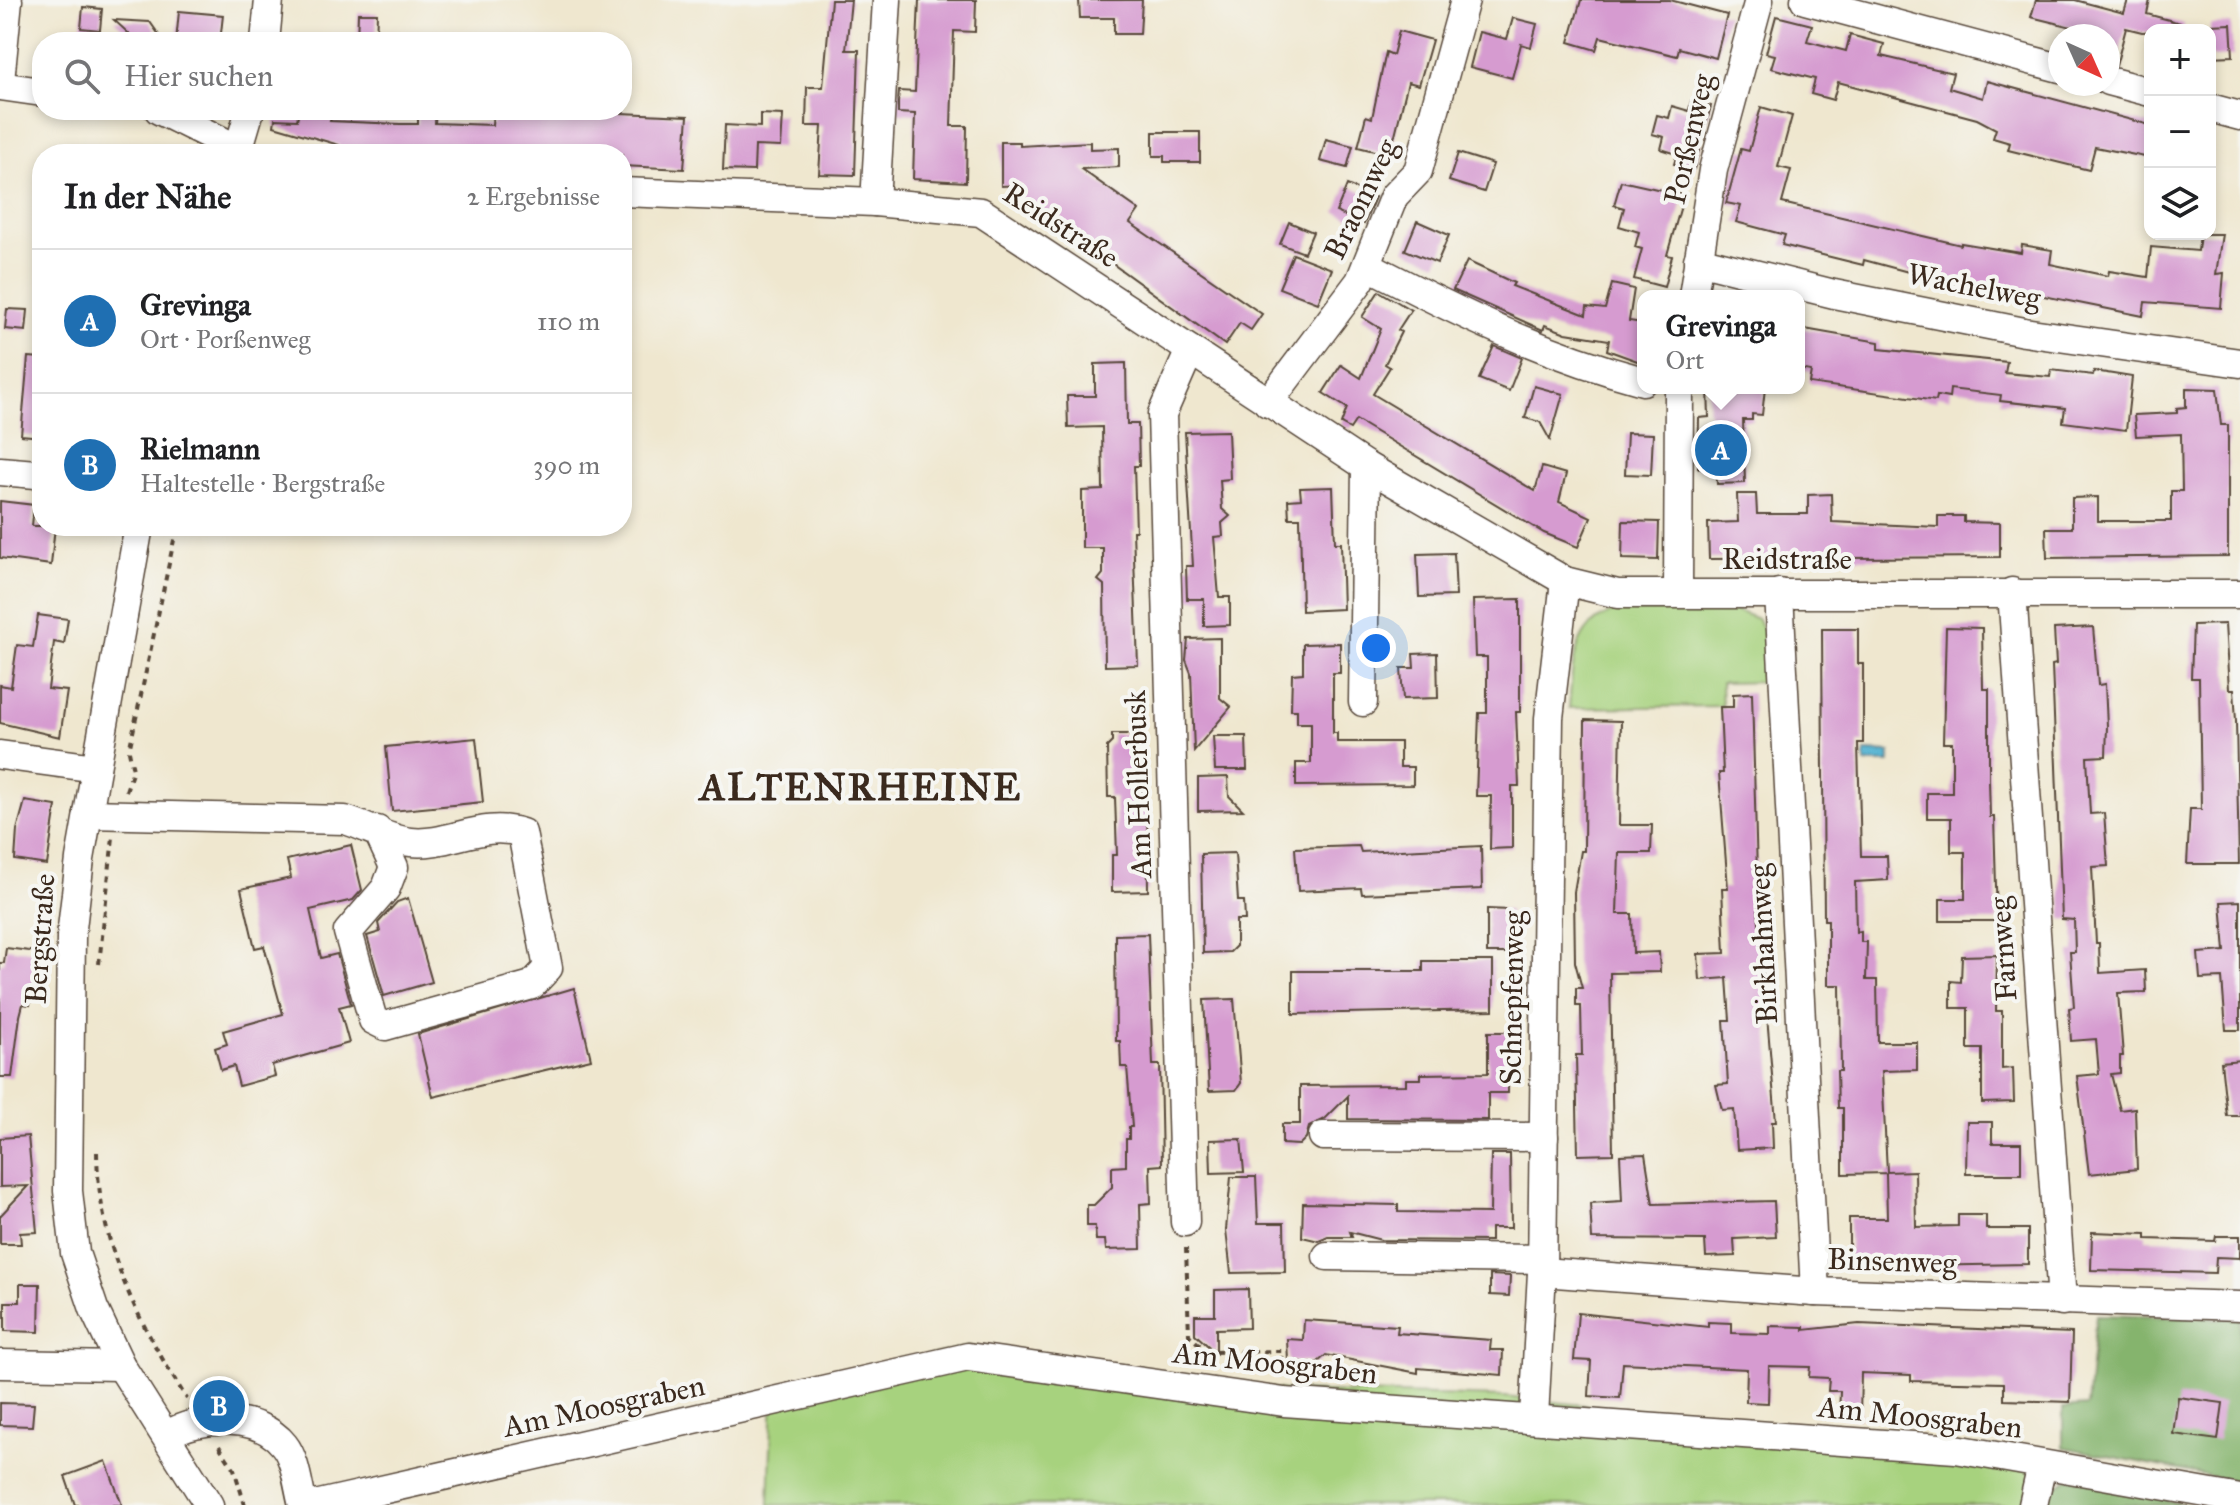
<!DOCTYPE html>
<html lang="de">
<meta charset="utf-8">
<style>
body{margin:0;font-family:"IM FELL Great Primer",serif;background:#f6f6f6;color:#202124}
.controls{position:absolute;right:24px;top:24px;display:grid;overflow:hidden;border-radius:16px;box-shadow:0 4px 12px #0003}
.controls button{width:72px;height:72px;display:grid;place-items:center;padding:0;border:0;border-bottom:2px solid #e0e0e0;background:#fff;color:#202124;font:40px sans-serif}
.compass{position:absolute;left:2048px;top:24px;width:72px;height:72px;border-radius:50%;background:#fff;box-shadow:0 4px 12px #0003;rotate:135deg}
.you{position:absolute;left:1376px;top:648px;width:28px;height:28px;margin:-20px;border:6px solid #fff;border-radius:50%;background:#1a73e8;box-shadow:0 0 0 12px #1a73e833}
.badge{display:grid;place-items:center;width:52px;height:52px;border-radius:50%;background:#1f6fb2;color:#fff;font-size:26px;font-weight:700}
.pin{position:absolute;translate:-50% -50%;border:4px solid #fff;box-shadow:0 2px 8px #0006}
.popup{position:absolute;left:1637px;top:290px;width:168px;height:104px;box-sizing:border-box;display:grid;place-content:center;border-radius:16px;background:#fff;filter:drop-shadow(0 2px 6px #0005);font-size:26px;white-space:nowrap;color:#757577}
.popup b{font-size:30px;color:#202124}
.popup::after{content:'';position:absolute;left:50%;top:100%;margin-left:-16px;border:16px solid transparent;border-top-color:#fff}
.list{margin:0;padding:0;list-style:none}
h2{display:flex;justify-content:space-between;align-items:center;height:104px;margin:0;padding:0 32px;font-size:34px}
h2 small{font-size:26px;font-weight:400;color:#757577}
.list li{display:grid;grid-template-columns:52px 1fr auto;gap:24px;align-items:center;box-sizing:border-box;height:144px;padding:0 32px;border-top:2px solid #e0e0e0}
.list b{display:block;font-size:30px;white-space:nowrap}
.list p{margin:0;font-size:26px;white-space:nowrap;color:#757577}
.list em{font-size:26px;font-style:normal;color:#757577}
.icon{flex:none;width:44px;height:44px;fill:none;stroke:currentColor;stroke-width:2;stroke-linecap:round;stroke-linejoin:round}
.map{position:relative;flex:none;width:2240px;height:1505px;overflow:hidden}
.search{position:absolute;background:#fff;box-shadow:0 4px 12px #0003;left:32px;top:32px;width:600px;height:88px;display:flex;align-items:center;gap:20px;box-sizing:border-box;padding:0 28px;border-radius:32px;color:#757577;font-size:30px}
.panel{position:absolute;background:#fff;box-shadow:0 4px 12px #0003;left:32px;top:144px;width:600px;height:392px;border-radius:32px}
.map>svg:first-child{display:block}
.green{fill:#a7d27e;stroke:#717e4e;stroke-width:2}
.forest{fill:#85b46d;stroke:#606f46;stroke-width:2}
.water{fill:#52b2d1;stroke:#466e78;stroke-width:2}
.building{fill:#d69bd0}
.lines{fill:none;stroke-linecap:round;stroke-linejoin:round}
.minor-casing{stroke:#564639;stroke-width:31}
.path{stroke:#564639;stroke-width:4;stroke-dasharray:6 6;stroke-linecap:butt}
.minor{stroke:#fff;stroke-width:28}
.labels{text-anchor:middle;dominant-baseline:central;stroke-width:8;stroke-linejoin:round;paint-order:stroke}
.street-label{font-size:30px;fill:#3b2a1e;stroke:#f6f6f2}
.district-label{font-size:38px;font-weight:bold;letter-spacing:2px;fill:#3b2a1e;stroke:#f6f6f2}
</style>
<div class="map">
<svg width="2240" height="1505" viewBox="0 0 2240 1505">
<rect width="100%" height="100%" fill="#f6f6f2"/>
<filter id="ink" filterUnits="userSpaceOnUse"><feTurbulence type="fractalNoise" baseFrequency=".0125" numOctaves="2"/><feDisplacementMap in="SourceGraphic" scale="16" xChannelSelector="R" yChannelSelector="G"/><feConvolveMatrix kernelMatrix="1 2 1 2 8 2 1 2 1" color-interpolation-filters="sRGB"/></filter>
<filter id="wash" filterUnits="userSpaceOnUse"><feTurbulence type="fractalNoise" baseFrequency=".006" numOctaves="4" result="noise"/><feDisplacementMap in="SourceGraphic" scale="32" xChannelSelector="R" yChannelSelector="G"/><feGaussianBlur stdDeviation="1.8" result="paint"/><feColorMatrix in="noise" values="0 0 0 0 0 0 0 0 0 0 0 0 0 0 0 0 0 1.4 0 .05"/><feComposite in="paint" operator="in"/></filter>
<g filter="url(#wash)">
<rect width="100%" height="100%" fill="#efe7cf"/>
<g class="green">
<path d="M1729,608L1758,619L1770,646L1771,682L1721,683L1722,706L1569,708C1573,667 1571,620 1620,611Z"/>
<polygon points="967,1347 1291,1391 1504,1397 1692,1416 2042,1465 2046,1505 769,1505 773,1391"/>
</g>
<g class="forest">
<polygon points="2096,1315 2240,1319 2240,1482 2063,1447 2063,1408 2087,1406"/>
<polygon points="2070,1478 2188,1505 2046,1505 2048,1492"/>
</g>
<polygon class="water" points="1865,751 1890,752 1889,763 1865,763"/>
<g id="blocks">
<g class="building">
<polygon points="831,0 851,0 846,50 859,50 855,175 819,174 822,126 806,126 807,87 823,87"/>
<polygon points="919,0 976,0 975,32 954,31 951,126 967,126 966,182 913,179 915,114 898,113 898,103 899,91 915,92"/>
<polygon points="1079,0 1142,0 1140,34 1114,34 1114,18 1080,18"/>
<polygon points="1581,0 1670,0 1727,15 1716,58 1679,48 1677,56 1600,37 1596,50 1569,42"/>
<polygon points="2036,0 2075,0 2124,13 2128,0 2150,0 2147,14 2184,24 2183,30 2142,32 2126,28 2116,66 2108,64 2108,36 2031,17"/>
<polygon points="83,7 102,9 100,30 81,28"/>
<polygon points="179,11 223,15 220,42 176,42"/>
<polygon points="358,13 377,13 376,42 357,42"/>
<polygon points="1776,16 1812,25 1807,41 1846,51 1850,35 1884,44 1881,56 1953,73 1949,88 1983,98 1987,81 2150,125 2150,158 2095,147 2089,170 2008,150 2010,143 1993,138 1996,129 1977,119 1838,82 1833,100 1811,94 1815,79 1771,68 1775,55 1766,53"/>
<polygon points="1513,18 1537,24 1531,47 1521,44 1512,78 1470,67 1479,32 1507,39"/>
<polygon points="114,20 150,22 164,42 138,42"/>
<polygon points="2231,24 2233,56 2210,57 2210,25"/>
<polygon points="1399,31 1432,40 1419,85 1408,82 1390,155 1358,147 1366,116 1372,118 1386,52 1393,55"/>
<polygon points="1691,101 1711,106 1694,169 1674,164 1677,154 1661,149 1664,137 1652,134 1657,115 1669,118 1672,106 1689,111"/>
<polygon points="1761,107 1792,116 1778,167 1791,170 1782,203 1961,245 1961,243 2021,253 2022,245 2052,250 2050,264 2108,276 2109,271 2148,277 2151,247 2198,251 2200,234 2222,234 2216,274 2224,273 2221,308 2145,302 2143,316 1955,278 1953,284 1864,260 1863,265 1782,245 1785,235 1736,222 1741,206 1726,203 1741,149 1749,151"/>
<polygon points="299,110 334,110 330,121 400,124 418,124 418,110 436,110 435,123 492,125 493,110 621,110 621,113 688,116 684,169 622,166 622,154 339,153 339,145 274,126 275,119 297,120"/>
<polygon points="760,114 783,115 781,147 755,146 754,171 723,170 725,125 760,127"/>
<polygon points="1153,132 1200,132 1200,162 1164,162 1164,156 1153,156"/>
<polygon points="1326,139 1353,146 1347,168 1320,161"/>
<polygon points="1001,142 1020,142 1020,146 1090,142 1090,149 1119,148 1119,167 1081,169 1139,210 1130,223 1262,314 1251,330 1240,323 1225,345 1020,197 1021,185 1001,186"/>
<polygon points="1458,153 1493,164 1484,192 1449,181"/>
<polygon points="1621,181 1684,195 1667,255 1672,256 1664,287 1634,279 1642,249 1635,247 1639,232 1619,226 1624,208 1614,205"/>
<polygon points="1347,185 1375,197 1364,224 1336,212"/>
<polygon points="1417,221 1449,235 1437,263 1405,250"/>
<polygon points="1289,222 1313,232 1304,253 1280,244"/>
<polygon points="1293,254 1332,269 1318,303 1279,288"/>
<polygon points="1467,261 1514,283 1512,286 1586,315 1587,307 1605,309 1612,284 1634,289 1629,321 1643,323 1643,363 1607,350 1609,340 1566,333 1545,325 1543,330 1453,290"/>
<polygon points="1379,291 1411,310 1398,330 1401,332 1385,364 1390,367 1373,394 1535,491 1542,467 1566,474 1559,502 1591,517 1578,547 1544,533 1356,420 1350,429 1341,424 1347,408 1323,393 1341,365 1361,378 1381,329 1362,317"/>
<polygon points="7,309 28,310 26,331 5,329"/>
<polygon points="1799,328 1879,342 1879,349 2007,362 2005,373 2050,377 2051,370 2093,375 2094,371 2132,377 2126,430 2063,422 2065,408 2000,401 2001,395 1950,389 1949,398 1937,396 1936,401 1809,383 1811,371 1799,369"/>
<polygon points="1494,346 1522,358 1509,391 1479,379"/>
<polygon points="28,357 42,358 42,437 21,435"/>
<polygon points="1126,363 1127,424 1138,424 1139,466 1134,466 1136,531 1133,531 1138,665 1105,666 1104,585 1098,580 1103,574 1103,548 1082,548 1082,491 1103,490 1102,427 1068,428 1067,396 1095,396 1095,364"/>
<polygon points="1534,386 1563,394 1550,440 1540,422 1525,418"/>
<polygon points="1708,388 1765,388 1762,415 1752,414 1752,420 1743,420 1745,483 1717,484 1716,468 1698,468 1699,418 1709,417"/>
<polygon points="2186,388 2217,389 2221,425 2228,425 2228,556 2047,558 2046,528 2072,528 2072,498 2098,497 2098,521 2171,521 2171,491 2182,491 2181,434 2136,436 2134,415 2177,413 2177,408 2186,407"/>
<polygon points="1228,431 1230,479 1220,480 1222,509 1230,516 1222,523 1223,536 1214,537 1219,597 1230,597 1230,625 1204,626 1204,599 1187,599 1186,566 1193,566 1185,432"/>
<polygon points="1627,433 1653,434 1651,475 1625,474"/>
<polygon points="1333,487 1335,543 1341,543 1343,609 1302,611 1300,518 1289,518 1288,500 1301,499 1300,488"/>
<polygon points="1737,494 1756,494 1757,514 1808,514 1808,495 1831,494 1832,522 1938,527 1938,516 1964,516 1964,522 2000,523 2000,557 1709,559 1708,523 1738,522"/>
<polygon points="0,501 34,505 32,526 55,526 51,565 0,558"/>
<polygon points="1623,521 1659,522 1658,560 1622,559"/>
<polygon points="1454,553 1456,596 1419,597 1417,554"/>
<polygon points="1520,599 1520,712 1516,712 1519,786 1512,786 1512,848 1490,849 1491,796 1476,796 1479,713 1487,713 1487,657 1475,657 1473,600"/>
<polygon points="38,615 68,619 64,644 54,642 48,689 67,691 60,737 0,723 0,685 11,687 17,645 33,647"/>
<polygon points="2225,624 2229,689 2234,689 2236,721 2239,864 2187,864 2190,809 2201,809 2199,678 2191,678 2193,625"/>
<polygon points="1946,627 1982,628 1983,689 1989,689 1989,780 1990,817 1994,817 1997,921 1940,921 1940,899 1965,899 1965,852 1951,852 1951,818 1927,818 1927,793 1952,793 1952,743 1943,743"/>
<polygon points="2093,627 2098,685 2105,684 2107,726 2106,756 2087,757 2090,814 2104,813 2108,866 2092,867 2096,943 2099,943 2100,973 2145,970 2146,992 2118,993 2123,1056 2120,1056 2120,1073 2111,1074 2120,1110 2135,1108 2137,1169 2089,1174 2077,1076 2099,1074 2096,1039 2071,1041 2069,1008 2074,1007 2070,952 2075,952 2074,920 2062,919 2052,665 2056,664 2054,629"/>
<polygon points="1822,629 1858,629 1858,664 1863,664 1863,743 1858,743 1861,856 1887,856 1888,880 1855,882 1856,932 1861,931 1861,942 1867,942 1866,980 1877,980 1878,1042 1917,1042 1917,1070 1882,1071 1887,1172 1915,1171 1916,1227 1958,1226 1958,1215 1986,1215 1986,1229 2028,1229 2028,1264 1917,1266 1917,1257 1849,1258 1849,1218 1887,1218 1886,1173 1843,1174 1843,1108 1838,1108 1837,1071 1841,1071 1840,985 1828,985 1828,920 1824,920"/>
<polygon points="1220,638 1220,698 1231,707 1194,751 1191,673 1186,660 1188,639"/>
<polygon points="1340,643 1340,673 1333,673 1333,733 1337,733 1337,742 1400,742 1400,767 1413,767 1413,785 1296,786 1296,763 1311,763 1311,723 1297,723 1297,710 1291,710 1292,674 1303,673 1303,644"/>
<polygon points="1437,653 1438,698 1403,699 1401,668 1414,668 1413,654"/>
<polygon points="1752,693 1758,910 1776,1122 1772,1122 1773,1148 1737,1150 1734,1109 1722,1110 1716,1085 1728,1084 1724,1020 1730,1020 1727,978 1700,980 1698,954 1725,953 1722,888 1728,888 1719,773 1723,773 1720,707 1733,707 1733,694"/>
<polygon points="1585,720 1621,721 1619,825 1652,825 1651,853 1619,853 1617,914 1632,914 1633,953 1659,952 1660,972 1610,973 1613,1154 1578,1155 1576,1055 1582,1055 1581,1006 1576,1006 1576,988 1582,988 1575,962 1574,892 1581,851 1584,851"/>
<polygon points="1112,734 1139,734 1142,796 1147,796 1148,891 1112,892 1112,855 1117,855 1115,797 1108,797 1107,747 1112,742"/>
<polygon points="1213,736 1246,736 1247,770 1215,770"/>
<polygon points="476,738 483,802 392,811 386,747"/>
<polygon points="1228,777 1229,796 1243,810 1198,811 1198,778"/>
<polygon points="25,801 56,806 47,865 15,860 17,830"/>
<polygon points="351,845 362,890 353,900 310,910 321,958 337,954 351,1004 339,1007 349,1043 272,1065 275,1076 239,1086 234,1066 221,1070 215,1048 227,1044 223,1031 283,1014 264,946 255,948 241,889 291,878 287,860"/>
<polygon points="1359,846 1361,852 1481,846 1482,889 1362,894 1361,888 1298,891 1295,848"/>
<polygon points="1235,853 1238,901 1244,901 1245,920 1236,920 1236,946 1230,952 1203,953 1201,854"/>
<polygon points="408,898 432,982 384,996 367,936 380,932 378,923 397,902"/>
<polygon points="2240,901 2240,1030 2226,1030 2222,978 2200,979 2198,953 2225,951 2221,902"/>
<polygon points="1487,909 1509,910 1508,953 1487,953"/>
<polygon points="1148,934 1153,1065 1160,1065 1162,1165 1150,1166 1151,1203 1140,1204 1141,1249 1106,1250 1105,1240 1096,1240 1095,1226 1087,1226 1087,1205 1094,1205 1112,1187 1112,1167 1126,1166 1126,1139 1129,1139 1129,1127 1132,1127 1127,1067 1121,1067 1120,1041 1116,1041 1115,935"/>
<polygon points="6,948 38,952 30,1005 23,1004 20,1016 12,1077 0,1077 0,963 4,963"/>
<polygon points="1997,955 1996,1011 2002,1011 2002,1069 2013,1068 2014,1102 1982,1103 1982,1049 1968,1049 1968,1008 1951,1008 1951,981 1961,982 1962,956"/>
<polygon points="1423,961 1493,961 1493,1010 1293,1014 1293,971 1423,971"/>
<polygon points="574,988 591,1059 433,1097 418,1034"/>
<polygon points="1234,999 1241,1083 1236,1090 1209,1091 1204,1000"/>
<polygon points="1488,1032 1508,1032 1508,1093 1488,1093 1488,1120 1348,1119 1348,1096 1325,1119 1309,1127 1306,1138 1299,1145 1282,1144 1282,1124 1300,1124 1300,1086 1406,1085 1406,1079 1421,1079 1421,1074 1488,1073"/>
<polygon points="2240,1060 2240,1116 2227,1116 2221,1062"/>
<polygon points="1967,1122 1992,1122 1992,1143 2021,1143 2021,1174 1966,1174"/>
<polygon points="28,1136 37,1232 20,1233 21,1244 0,1244 0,1216 28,1186 0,1187 0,1138"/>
<polygon points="1241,1139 1244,1172 1211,1173 1210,1140"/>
<polygon points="1491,1154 1510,1154 1511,1228 1491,1228 1491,1241 1381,1240 1350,1232 1352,1237 1328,1237 1319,1241 1302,1237 1303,1203 1398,1205 1398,1212 1490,1213"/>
<polygon points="1645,1154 1653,1204 1774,1201 1776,1237 1734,1239 1735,1256 1706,1257 1705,1240 1592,1239 1590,1203 1622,1201 1620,1155"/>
<polygon points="1231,1177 1256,1177 1258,1223 1284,1223 1285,1272 1231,1273 1226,1230"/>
<polygon points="2092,1232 2146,1234 2146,1239 2215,1241 2216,1236 2240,1236 2240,1258 2216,1257 2215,1273 2091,1270"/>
<polygon points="1490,1275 1510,1276 1509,1296 1490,1295"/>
<polygon points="20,1284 40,1284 39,1332 5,1331 5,1302 20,1302"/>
<polygon points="1248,1289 1249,1328 1216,1329 1216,1353 1195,1334 1195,1315 1215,1315 1215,1290"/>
<polygon points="1578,1313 1708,1327 1708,1322 1732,1323 1732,1333 1770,1334 1770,1326 1804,1327 1804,1330 1859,1324 2072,1333 2070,1402 2004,1400 2004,1383 1911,1381 1911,1375 1861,1373 1860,1418 1839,1417 1840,1391 1828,1391 1829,1378 1809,1377 1810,1367 1769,1366 1768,1403 1746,1402 1747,1369 1623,1363 1620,1398 1589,1396 1591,1361 1574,1360"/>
<polygon points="1304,1320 1398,1326 1397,1333 1491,1340 1490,1350 1503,1350 1502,1375 1418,1368 1418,1373 1326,1355 1317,1363 1288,1361 1287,1339 1303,1340"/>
<polygon points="2178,1397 2223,1403 2218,1440 2173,1434"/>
<polygon points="0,1403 34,1404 32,1426 0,1425"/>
<polygon points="106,1461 122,1505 75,1505 65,1476"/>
</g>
</g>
</g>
<g filter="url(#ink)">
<use href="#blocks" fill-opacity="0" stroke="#564639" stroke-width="2"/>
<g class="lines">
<defs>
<g id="minor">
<polyline points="1805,0 2060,68"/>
<polyline points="265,42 269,0"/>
<polyline points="0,81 8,0"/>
<polyline points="2108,81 2150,92"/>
<polyline points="0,86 42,92"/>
<polyline points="2210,108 2240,116"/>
<polyline points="159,110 248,154"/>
<polyline points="237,154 250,110"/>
<polyline points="622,192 875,202 981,212 1366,466 1565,581 1618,594 2240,594"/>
<polyline points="875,202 887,0"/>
<polyline points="1698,260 1834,294 2024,332 2240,363"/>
<path d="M1367,265C1459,313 1542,354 1643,381"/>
<polyline points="1693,296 1713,170 1759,0"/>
<polyline points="1268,403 1360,281 1394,196 1418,171 1465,0"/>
<polyline points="0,471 36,474"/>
<polyline points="139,526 80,859 71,937 68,1191 75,1253 94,1309 121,1366 209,1505"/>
<polyline points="2012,592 2062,1301"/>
<polyline points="1678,593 1679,388"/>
<polyline points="1779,593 1815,1292"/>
<polyline points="1363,702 1366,466"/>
<polyline points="0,755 96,768"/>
<path d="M88,814L345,820C365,826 390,840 411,842C449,846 482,820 522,833L548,968L532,985L385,1026L373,1020L348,932L386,888L394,867L377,830"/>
<polyline points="1323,1136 1544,1137"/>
<polyline points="1185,1222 1162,414 1190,350"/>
<polyline points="1327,1256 1542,1259"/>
<polyline points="1542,1272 1815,1292 2240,1306"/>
<polyline points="0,1364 121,1366"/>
<polyline points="1534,1417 1542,1272 1549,718 1565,581"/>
<path d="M167,1435C199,1416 258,1412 284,1445C296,1460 298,1487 303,1505"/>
<polyline points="315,1505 968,1357 1284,1402 1956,1449 2240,1499"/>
<polyline points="2033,1505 2042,1465"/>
</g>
</defs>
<use href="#minor" class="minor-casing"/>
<g class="path">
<polyline points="126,791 133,770 129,751 177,526"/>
<polyline points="99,964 113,837"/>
<path d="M97,1152C98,1246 138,1322 187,1399"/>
<polyline points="1186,1248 1189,1335 1207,1352 1282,1351 1283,1379"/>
<polyline points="219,1446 234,1469 245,1505"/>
</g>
<use href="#minor" class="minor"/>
</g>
</g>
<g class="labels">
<g class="street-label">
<text transform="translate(1689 139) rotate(-77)">Porßenweg</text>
<text transform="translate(1361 199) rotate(-64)">Braomweg</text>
<text transform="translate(1061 225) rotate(33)">Reidstraße</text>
<text transform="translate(1974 286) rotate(11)">Wachelweg</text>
<text x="1787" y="559">Reidstraße</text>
<text transform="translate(1138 784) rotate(-92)">Am Hollerbusk</text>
<text transform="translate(40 939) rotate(-86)">Bergstraße</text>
<text transform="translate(1763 944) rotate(-93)">Birkhahnweg</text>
<text transform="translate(2003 949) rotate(-94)">Farnweg</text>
<text transform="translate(1512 998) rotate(-89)">Schnepfenweg</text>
<text transform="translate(1892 1261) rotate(2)">Binsenweg</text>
<text transform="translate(1275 1363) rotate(6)">Am Moosgraben</text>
<text transform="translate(604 1406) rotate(-12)">Am Moosgraben</text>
<text transform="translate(1920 1417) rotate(6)">Am Moosgraben</text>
</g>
<g class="district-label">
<text x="861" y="787">ALTENRHEINE</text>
</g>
</g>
</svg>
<div class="controls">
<button>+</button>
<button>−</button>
<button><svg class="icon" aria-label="layers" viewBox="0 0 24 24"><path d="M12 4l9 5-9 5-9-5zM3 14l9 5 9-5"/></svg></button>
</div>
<svg class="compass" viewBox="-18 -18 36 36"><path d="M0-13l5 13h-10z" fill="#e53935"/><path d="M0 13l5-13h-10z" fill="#757577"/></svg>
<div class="you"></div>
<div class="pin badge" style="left:1721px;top:450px">A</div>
<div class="popup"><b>Grevinga</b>Ort</div>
<div class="pin badge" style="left:219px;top:1406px">B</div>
<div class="search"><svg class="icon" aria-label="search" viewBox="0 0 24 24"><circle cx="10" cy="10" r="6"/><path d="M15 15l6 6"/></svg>Hier suchen</div>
<section class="panel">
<h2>In der Nähe<small>2 Ergebnisse</small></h2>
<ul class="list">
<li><span class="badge">A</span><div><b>Grevinga</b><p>Ort · Porßenweg</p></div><em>110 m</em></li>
<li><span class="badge">B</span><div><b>Rielmann</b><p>Haltestelle · Bergstraße</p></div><em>390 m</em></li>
</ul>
</section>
</div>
